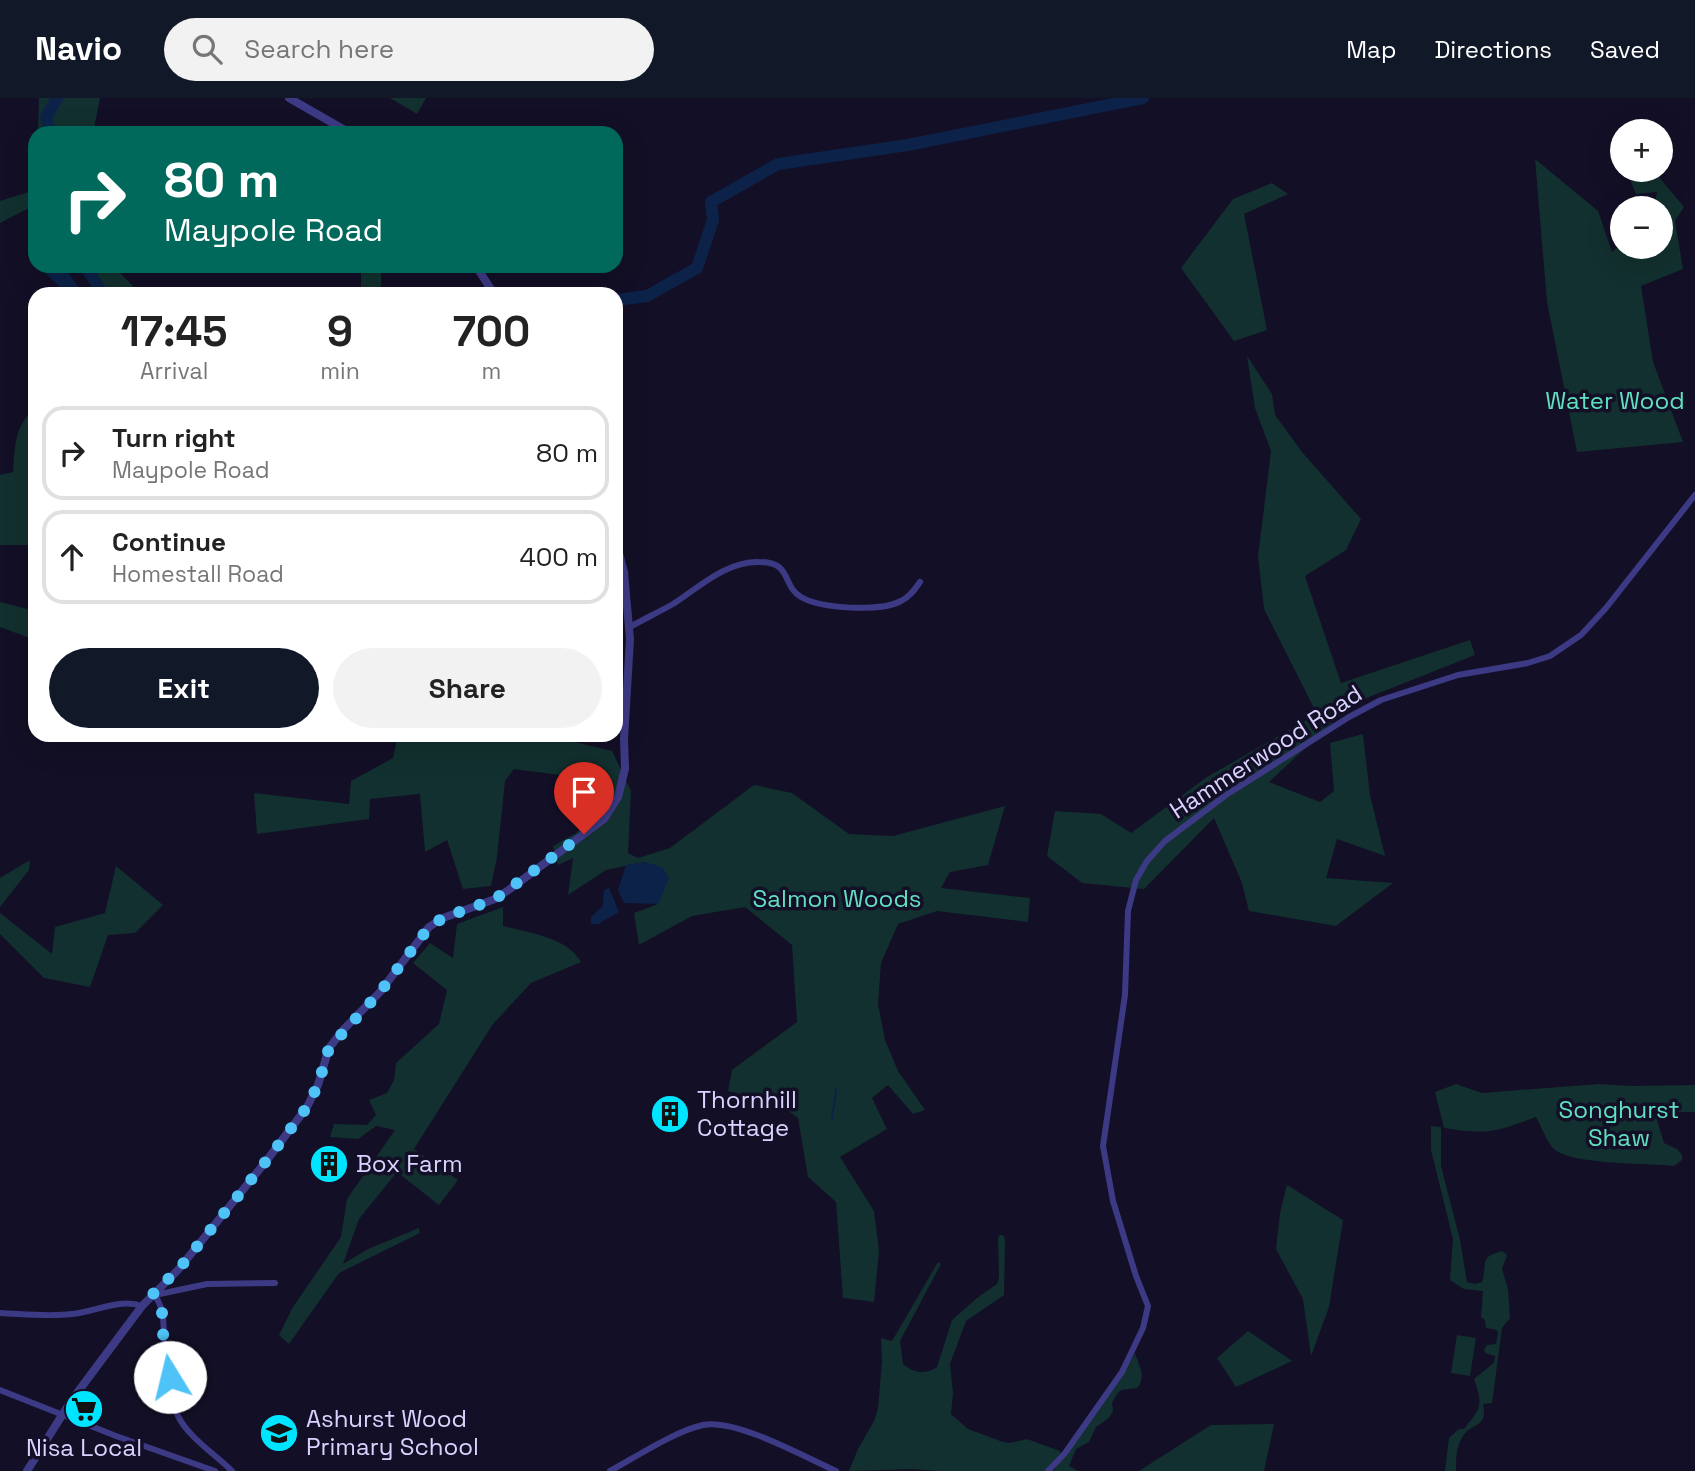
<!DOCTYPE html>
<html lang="en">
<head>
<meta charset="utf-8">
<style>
  body { margin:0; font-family:"Space Grotesk",sans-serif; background:#f2f2f2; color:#222; height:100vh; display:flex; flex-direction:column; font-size:26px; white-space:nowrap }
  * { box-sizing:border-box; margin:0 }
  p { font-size:23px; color:#767676 }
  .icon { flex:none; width:38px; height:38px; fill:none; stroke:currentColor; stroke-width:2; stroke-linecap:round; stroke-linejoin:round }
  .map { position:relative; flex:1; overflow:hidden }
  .drawer { position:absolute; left:28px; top:189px; width:595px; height:455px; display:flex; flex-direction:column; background:#fff; border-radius:21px; box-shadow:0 7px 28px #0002 }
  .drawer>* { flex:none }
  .banner { position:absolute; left:28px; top:28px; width:595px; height:147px; border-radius:21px; box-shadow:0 7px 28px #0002; background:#00695c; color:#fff; overflow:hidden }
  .buttons { position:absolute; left:1610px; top:21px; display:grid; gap:14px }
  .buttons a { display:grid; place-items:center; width:63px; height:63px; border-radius:50%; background:#fff; box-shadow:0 7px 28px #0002; font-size:35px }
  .pin { position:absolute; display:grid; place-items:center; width:60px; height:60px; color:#fff; margin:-72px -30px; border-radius:50% 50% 50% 0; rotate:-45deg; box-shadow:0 0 7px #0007 }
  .pin .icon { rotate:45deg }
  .me { position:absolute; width:77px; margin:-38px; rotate:351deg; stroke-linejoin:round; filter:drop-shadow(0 0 5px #0008) }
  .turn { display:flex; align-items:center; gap:24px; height:147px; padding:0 21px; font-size:32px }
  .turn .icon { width:91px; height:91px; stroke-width:2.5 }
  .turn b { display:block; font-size:49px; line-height:60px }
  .eta { display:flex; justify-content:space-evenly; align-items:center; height:119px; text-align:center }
  .eta b { font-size:42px; font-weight:700; line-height:49px }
  .button { display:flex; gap:14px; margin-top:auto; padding:14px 21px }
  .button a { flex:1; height:80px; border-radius:42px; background:#111827; color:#fff; font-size:28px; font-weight:700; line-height:80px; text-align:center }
  .button a+a { background:#f2f2f2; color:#222 }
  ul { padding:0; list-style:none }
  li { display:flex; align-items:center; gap:21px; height:94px; margin:0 14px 10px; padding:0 7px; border:4px solid #e0e0e0; border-radius:21px }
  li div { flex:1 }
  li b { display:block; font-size:26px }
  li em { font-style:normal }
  header { display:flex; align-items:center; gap:42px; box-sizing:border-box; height:98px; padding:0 35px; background:#111827; color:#fff }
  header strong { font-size:33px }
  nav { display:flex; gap:38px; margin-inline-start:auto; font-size:24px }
  .search { width:490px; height:63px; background:#f2f2f2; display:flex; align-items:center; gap:18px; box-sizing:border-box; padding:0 24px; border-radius:38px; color:#767676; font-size:26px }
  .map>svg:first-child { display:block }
  .green { fill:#12302f }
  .water { fill:#0c2248 }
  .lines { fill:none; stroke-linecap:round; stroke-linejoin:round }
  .stream { stroke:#0c2248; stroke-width:2 }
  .river { stroke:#0c2248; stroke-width:12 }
  .minor { stroke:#3d3a85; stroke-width:6 }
  .tertiary { stroke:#3d3a85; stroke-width:8 }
  .route { stroke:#4fc3f7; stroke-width:12; stroke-dasharray:0 21.6 }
  .labels { text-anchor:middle; stroke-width:7; stroke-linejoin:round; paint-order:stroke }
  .park-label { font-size:24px; fill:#5fe0c0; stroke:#130f26 }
  .street-label { font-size:24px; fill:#d9d4ff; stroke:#130f26 }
  .poi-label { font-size:24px; fill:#d9d4ff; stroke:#130f26; text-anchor:start }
</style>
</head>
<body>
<header>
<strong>Navio</strong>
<div class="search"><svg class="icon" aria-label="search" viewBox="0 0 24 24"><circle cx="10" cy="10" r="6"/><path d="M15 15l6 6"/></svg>Search here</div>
<nav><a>Map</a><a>Directions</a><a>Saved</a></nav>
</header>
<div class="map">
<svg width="1695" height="1373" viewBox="0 0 1695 1373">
  <rect width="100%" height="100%" fill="#130f26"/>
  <g class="green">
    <polygon points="39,0 100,0 93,35 38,35"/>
    <polygon points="390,0 426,0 417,16"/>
    <polygon points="1535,61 1598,113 1612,154 1622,145 1622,149 1661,149 1661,110 1654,110 1657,94 1636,96 1626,72 1653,72 1684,109 1675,123 1683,171 1641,188 1653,264 1683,344 1577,354 1547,204"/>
    <polygon points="1272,85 1288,96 1244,116 1267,232 1234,243 1181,170 1233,101"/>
    <polygon points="35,92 35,107 0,125 0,103"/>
    <polygon points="90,168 113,168 135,190 151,196 109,196"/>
    <polygon points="361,168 381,168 381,196 358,196 361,194"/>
    <polygon points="1247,258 1272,296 1275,317 1302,354 1361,421 1346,452 1305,478 1341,585 1470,542 1475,557 1369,599 1342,616 1269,684 1320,704 1334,693 1330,645 1363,636 1370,697 1385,758 1337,741 1326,780 1393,785 1336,828 1249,813 1242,785 1214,720 1144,791 1082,785 1047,758 1055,713 1101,716 1131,735 1207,679 1317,616 1264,511 1258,459 1271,353 1255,310"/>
    <path d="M35 310V447H0V377L13 374C15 348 14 329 35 310Z"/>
    <polygon points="0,504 35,513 35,542 0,529"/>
    <polygon points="398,637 556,637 557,640 612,653 631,693 628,755 638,760 670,750 754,687 792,695 849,736 893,738 1005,708 988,767 950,774 941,790 1030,800 1028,824 937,813 898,826 881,865 878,906 885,942 898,973 925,1012 913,1016 888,987 872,1000 887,1031 840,1059 874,1113 879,1152 874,1204 843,1200 836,1104 808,1079 798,1020 779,1006 728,993 732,972 797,924 792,847 745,809 692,818 639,847 634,815 658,806 645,764 606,772 568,797 573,760 558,767 553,748 576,735 601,708 582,680 514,671 505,683 497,759 491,788 463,791 447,742 425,754 420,696 370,701 369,721 257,736 254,695 349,706 351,683 393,660"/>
    <polygon points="30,762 29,772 0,809 0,780"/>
    <polygon points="116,768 163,807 135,835 108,837 90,889 44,880 0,836 0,815 52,856 55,829 105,815"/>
    <path d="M503 809V828C529 835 567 839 581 864L531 885 493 926 414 1051 458 1082 439 1107 397 1074 359 1121 343 1166 368 1151 419 1130 420 1135 339 1175 289 1246 279 1237 293 1209 341 1139 347 1101 395 1032 376 1028 358 1041 330 1039 334 1026 367 1027 376 1017 369 1002 387 995 394 982 396 965 439 926 447 892 413 865 430 845 453 860 457 826Z"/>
    <path d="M1456 986 1482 995 1599 986 1631 988 1695 987V1014H1663L1657 1022 1664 1045 1677 1051 1682 1057V1062L1674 1068C1648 1065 1575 1067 1555 1052 1547 1045 1541 1028 1536 1019 1496 1034 1487 1037 1444 1030L1435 994Z"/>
    <path d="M1431 1028 1441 1029V1068L1460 1142 1467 1184 1475 1186 1482 1184C1488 1164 1478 1160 1502 1153L1507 1157 1502 1171 1508 1191 1510 1220 1502 1230 1492 1305 1483 1306C1488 1331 1472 1324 1463 1338 1456 1348 1456 1361 1456 1373H1445L1449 1340 1459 1331H1464C1482 1309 1483 1307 1474 1281L1494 1265 1495 1258 1485 1255 1484 1252 1487 1247 1496 1246 1498 1235 1497 1232 1486 1230 1485 1222 1481 1219 1483 1193 1464 1191 1450 1182 1453 1141 1431 1052Z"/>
    <polygon points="1287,1087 1343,1122 1329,1209 1311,1258 1303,1201 1276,1151 1280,1115"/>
    <path d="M1000 1137H1003L1005 1141 1004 1197 966 1223 950 1266 953 1295 951 1316 968 1331 1003 1344 1010 1345 1027 1341 1060 1353V1356L1045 1373H940L913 1371 849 1373 858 1351 874 1323 878 1311 882 1263 881 1240 892 1243 938 1164 941 1166 900 1243 903 1266C913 1275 925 1277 937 1269L952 1222 977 1200 997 1186 999 1179 998 1140Z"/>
    <polygon points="1248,1233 1292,1263 1236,1289 1217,1260"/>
    <polygon points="1457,1237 1476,1240 1470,1278 1451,1275"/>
    <path d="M1135 1255C1139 1268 1147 1279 1137 1290 1120 1293 1121 1288 1112 1305L1113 1313 1109 1320 1096 1329 1089 1344 1076 1351 1069 1368 1078 1373H1053L1124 1275Z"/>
    <polygon points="1274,1326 1264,1373 1139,1373 1211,1327"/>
  </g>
  <g class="water">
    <polygon points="38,168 64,168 83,196 67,196"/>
    <polygon points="645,764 662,769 669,780 658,806 624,805 618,792 626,767"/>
    <polygon points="609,790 619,814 598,826 591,826 591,819 603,808 604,792"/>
  </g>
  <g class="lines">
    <polyline class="stream" points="832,1021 836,992"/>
    <g class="river">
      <polyline points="50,35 46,19 57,0"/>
      <polyline points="85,168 103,196"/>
      <polyline points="616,202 647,198 697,170 713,122 711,104 778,66 908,47 1143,0"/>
    </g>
    <g class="minor">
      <path d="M630 529C644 521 659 514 673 506 698 490 726 463 759 464 793 464 781 487 801 499 822 511 880 514 901 503 910 499 915 491 920 484"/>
      <path d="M153 1195C167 1212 163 1233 164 1253 165 1266 173 1307 178 1318 188 1339 216 1357 232 1373"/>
      <polyline points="155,1197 207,1186 275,1185"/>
      <path d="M0 1215C24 1216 48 1219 72 1216 94 1214 120 1200 142 1208"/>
      <polyline points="0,1292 116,1338 215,1373"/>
      <path d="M610 1373C636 1359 675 1333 703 1327 735 1320 805 1359 836 1373"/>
      <polyline points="1048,1373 1065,1355 1122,1274 1143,1230 1148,1208 1136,1178 1113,1103 1103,1048 1125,897 1128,813 1136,782 1147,763 1165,743 1226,697 1349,619 1381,602 1458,577 1528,565 1550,558 1581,537 1606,510 1695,397"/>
    </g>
    <g class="tertiary">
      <polyline points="289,0 350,35"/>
      <polyline points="476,168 494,196"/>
      <polyline points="27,1373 71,1303 142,1208 178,1172 267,1062 307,1009 318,987 329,950 344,931 380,894 429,829 443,820 495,801 510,791 604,721 618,699 625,671 624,641 630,541 624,474 616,444"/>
    </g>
  </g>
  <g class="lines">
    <path class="route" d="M170 1279C168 1272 165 1264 164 1257 161 1235 168 1213 153 1195L178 1172 267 1062 307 1009 318 987 329 950 380 894 429 829 443 820 495 801 584 736"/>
  </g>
  <defs>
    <g id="building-disc" transform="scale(2.0125)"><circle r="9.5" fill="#00e5ff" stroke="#130f26"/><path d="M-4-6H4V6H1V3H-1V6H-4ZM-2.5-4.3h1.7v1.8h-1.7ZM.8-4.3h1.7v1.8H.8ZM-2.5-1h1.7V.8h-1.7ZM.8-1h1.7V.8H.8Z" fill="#111"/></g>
    <g id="supermarket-disc" transform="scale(2.0125)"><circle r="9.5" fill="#00e5ff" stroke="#130f26"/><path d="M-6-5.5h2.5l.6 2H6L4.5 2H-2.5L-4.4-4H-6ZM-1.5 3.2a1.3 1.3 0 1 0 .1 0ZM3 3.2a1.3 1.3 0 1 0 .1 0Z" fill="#111"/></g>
    <g id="school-disc" transform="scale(2.0125)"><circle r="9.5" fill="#00e5ff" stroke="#130f26"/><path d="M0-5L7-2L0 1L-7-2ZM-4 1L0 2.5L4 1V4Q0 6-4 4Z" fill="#111"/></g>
  </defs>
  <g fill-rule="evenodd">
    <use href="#building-disc" x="670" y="1016"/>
    <use href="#building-disc" x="329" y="1066"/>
    <use href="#supermarket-disc" x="84" y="1311"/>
    <use href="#school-disc" x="279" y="1335"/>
  </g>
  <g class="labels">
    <g class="park-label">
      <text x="1615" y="311">Water Wood</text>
      <text x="837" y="809">Salmon Woods</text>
      <text x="1619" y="1020">Songhurst<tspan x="1619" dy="28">Shaw</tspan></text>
    </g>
    <g class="street-label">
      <text transform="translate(1266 654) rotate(-33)" y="8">Hammerwood Road</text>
    </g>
    <g class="poi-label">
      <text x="697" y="1010">Thornhill<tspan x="697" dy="28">Cottage</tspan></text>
      <text x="356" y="1074">Box Farm</text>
      <text x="306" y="1329">Ashurst Wood<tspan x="306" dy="28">Primary School</tspan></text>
      <text x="84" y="1358" text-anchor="middle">Nisa Local</text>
    </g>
  </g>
</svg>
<div class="buttons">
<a>+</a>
<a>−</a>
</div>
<div class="pin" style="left:584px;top:736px;background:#d93025"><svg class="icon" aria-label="arrive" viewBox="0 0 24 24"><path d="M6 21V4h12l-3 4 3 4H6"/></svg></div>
<svg class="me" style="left:170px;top:1279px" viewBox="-20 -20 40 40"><circle r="19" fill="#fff"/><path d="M0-13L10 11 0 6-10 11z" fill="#4fc3f7"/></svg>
<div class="banner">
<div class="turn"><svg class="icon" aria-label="right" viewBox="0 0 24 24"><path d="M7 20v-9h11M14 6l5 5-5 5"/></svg><div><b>80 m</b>Maypole Road</div></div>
</div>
<section class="drawer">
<div class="eta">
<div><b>17:45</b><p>Arrival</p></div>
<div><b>9</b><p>min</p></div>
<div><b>700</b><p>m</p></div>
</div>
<ul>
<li><svg class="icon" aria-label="right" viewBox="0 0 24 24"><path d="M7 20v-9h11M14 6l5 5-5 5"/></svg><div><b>Turn right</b><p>Maypole Road</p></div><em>80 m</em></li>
<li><svg class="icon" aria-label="ahead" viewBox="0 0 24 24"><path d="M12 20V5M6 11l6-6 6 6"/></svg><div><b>Continue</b><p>Homestall Road</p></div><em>400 m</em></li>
</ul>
<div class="button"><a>Exit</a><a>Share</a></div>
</section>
</div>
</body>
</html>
